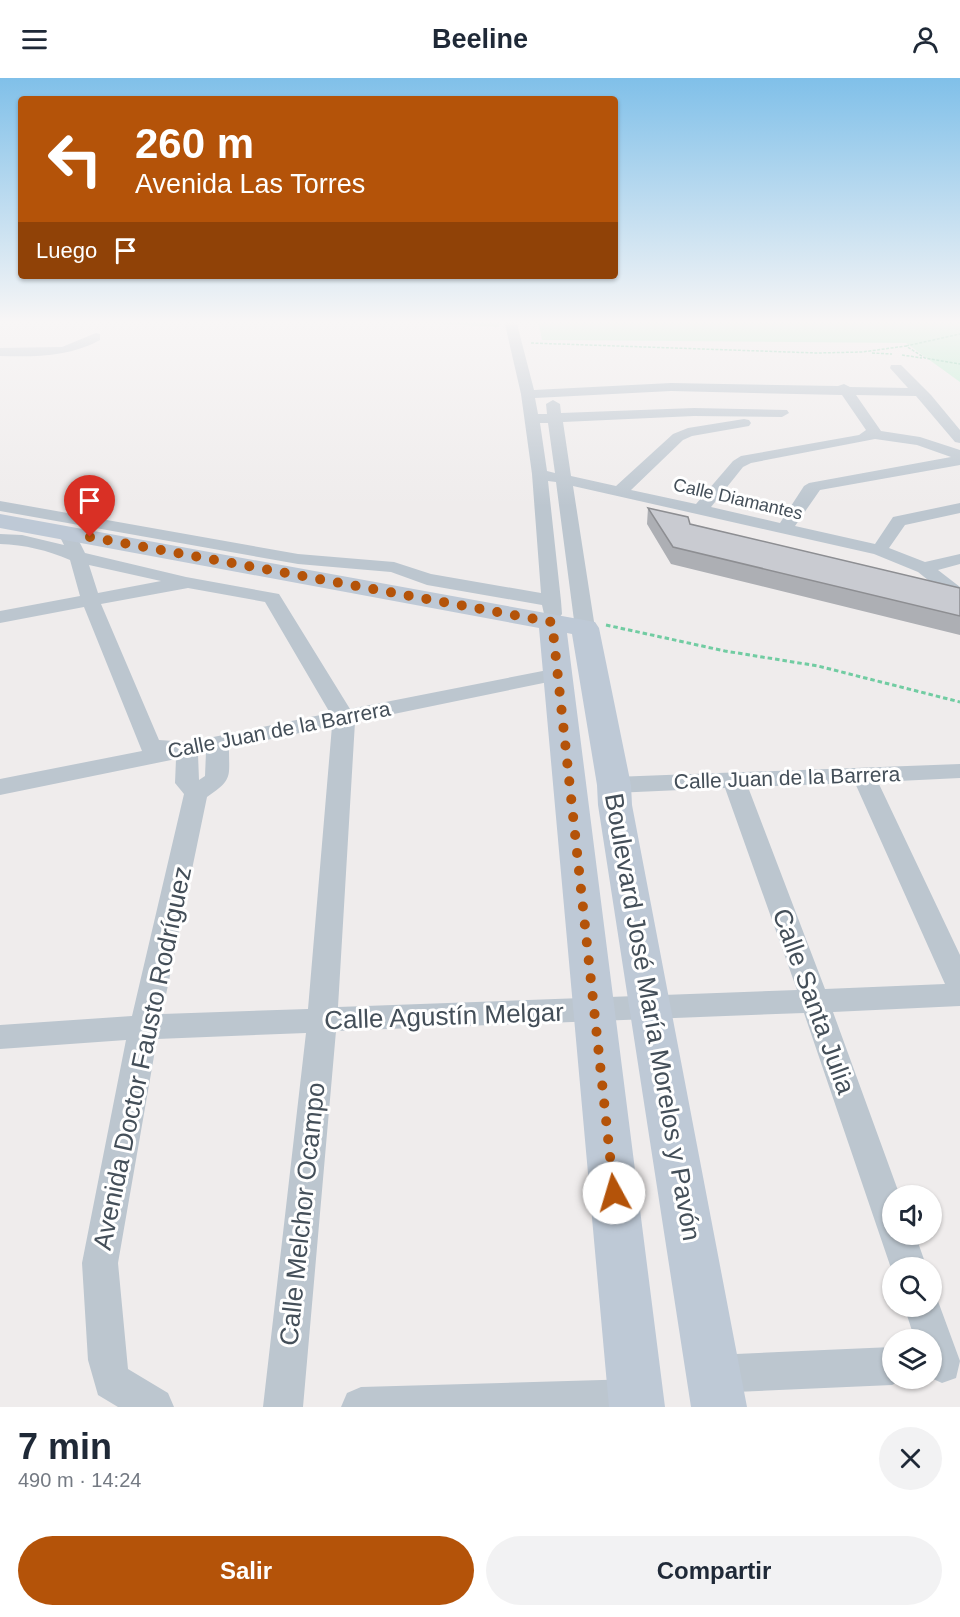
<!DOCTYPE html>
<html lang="es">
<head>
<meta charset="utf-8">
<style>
  body { margin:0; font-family:Arial,sans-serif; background:#f2f2f3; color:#1f2937; height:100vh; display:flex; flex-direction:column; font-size:22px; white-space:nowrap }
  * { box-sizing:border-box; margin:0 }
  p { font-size:20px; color:#747a83 }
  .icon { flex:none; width:33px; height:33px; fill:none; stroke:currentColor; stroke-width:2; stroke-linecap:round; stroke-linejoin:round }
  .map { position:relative; height:1329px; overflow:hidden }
  .drawer { display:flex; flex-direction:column; background:#fff; flex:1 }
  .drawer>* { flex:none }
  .top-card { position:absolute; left:18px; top:18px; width:600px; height:183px; border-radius:6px; box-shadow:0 2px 4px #0004; background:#b45309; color:#fff; overflow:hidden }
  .fabs { position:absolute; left:882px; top:1107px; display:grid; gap:12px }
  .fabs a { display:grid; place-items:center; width:60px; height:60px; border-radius:50%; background:#fff; box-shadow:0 2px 4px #0004; font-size:30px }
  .pin { position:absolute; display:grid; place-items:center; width:51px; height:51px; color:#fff; margin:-62px -26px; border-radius:50% 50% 50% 0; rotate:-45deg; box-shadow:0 0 6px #0007 }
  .pin .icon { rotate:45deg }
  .me { position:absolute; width:66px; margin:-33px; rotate:354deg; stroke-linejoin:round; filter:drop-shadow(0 0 4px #0008) }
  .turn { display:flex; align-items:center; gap:21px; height:126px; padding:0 18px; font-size:27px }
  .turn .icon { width:78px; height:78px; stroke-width:2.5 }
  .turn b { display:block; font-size:42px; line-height:51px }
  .then { display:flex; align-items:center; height:57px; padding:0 18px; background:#0003; gap:12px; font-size:22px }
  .round { display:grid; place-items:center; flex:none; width:63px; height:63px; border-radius:32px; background:#f2f2f3 }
  .head { display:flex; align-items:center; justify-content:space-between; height:102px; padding:0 18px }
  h1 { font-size:36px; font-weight:700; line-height:45px }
  .primary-button { display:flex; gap:12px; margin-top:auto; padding:12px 18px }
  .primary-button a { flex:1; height:69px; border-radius:36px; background:#b45309; color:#fff; font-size:24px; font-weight:700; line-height:69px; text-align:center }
  .primary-button a+a { background:#f2f2f3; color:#1f2937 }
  header { display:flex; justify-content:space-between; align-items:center; height:78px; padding:0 18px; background:#fff; font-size:27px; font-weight:700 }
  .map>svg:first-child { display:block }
  .green { fill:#b9eecf }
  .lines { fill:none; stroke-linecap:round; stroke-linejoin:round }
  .path-far1 { stroke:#71cca2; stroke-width:1.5; stroke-dasharray:3 1.5; stroke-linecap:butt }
  .path { stroke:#71cca2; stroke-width:3; stroke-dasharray:4.5 3; stroke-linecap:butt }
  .street { fill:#bcc6cf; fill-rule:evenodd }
  .secondary { fill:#bec9d6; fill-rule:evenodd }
  .wall { fill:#adafb4 }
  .building { fill:#c9cbd1; stroke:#8d8e92; stroke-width:1.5 }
  .route { stroke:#b45309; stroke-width:10; stroke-dasharray:0 18 }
  .labels { text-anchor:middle; stroke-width:6; stroke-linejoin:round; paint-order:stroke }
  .far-street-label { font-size:18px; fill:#444f59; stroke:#fff }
  .street-label { font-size:21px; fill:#444f59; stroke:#fff }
  .near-street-label { font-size:26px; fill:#444f59; stroke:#fff }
</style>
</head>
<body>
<header><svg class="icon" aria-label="menu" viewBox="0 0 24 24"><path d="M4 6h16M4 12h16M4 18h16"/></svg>Beeline<svg class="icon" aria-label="person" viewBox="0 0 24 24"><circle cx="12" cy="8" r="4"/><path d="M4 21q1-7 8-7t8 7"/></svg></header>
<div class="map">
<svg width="960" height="1329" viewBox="0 0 960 1329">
  <rect width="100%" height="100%" fill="#efecec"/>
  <g class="green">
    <polygon points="374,242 499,242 499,249"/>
    <polygon points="538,242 960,242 960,304 906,265 542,262"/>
  </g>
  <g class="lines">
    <g class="path-far1">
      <polyline points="531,265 817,275 862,274 906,268 925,280 960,286"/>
      <polyline points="906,268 960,256"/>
      <polyline points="872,275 892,276"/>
      <polyline points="902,277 922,280"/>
    </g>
    <polyline class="path" points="606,547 725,573 818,588 960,624"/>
    <g class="street">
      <path d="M504 242H516L534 312 671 305 838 308 844 306 850 309 908 310 890 290 891 287H901L931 317 960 352V365L955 364 916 318 856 317 881 353 920 359 960 372V387L820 412 795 448 875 466 893 439 960 425V435L905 447 889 470 925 484 960 476V486L938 492 960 509V524L953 522 918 494 874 476 573 408 595 550 592 554H578L575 550 556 404 548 403 561 523 562 536 559 540H545L542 527 427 507 391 494 298 486 0 433V423L298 476 394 484 431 496 541 515 532 396 521 316ZM671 313 842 317 866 352 859 357 741 378 733 383 696 426 631 412 683 362 692 358 749 348 751 345 749 342 744 341 688 350 673 356 616 408 571 398 563 344 694 338 782 339 789 335 787 332 694 330 561 335 560 326 553 322 546 326 547 336H538L535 320ZM540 345H548L555 395 547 393ZM875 361 917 367 951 379 809 405 804 408 780 445 711 429 743 389 751 385Z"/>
      <path d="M96 255 100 256V262C69 279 35 279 0 278V270L62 269Z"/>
      <path d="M67 450 73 451 85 475 186 499 279 516 350 631 558 590 565 592 568 596 565 600 558 602 355 644 338 929 797 912 725 710 614 715 606 712 602 707 606 702 614 699 960 686V700L878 704 960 877V928L833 934 900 1118H892V1156H915L927 1190H892V1193L804 935 336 953 303 1329H263L306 955 157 961 118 1185 128 1291 168 1315 174 1329H118L98 1317 88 1282 82 1185 126 962 0 971V947L132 938 184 716 175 705 176 681 0 717V701L142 673 84 529 0 545V533L80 518 70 482C47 472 25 467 0 466V456L22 457 64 467 58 455 61 451ZM89 487 161 503 98 515ZM188 510 265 524 330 635 189 664 159 662 101 526ZM332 648 308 931 162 936 207 719C233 701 229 700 229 670ZM206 674 205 698 199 702 198 676ZM855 705 945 906 825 911 748 709Z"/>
      <polygon points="932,1214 935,1215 960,1283 956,1300 942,1305 931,1300 932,1262 915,1262 904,1228 932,1228"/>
      <polygon points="892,1269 892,1300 906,1300 892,1307 713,1315 699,1310 694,1296 699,1282 713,1277"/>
      <polygon points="636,1301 650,1307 656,1321 652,1329 341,1329 347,1315 361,1309"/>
    </g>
    <polygon class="secondary" points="0,436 595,544 599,550 631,707 632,727 747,1329 691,1329 598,727 597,707 572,556 567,555 665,1329 609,1329 539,550 0,450"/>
  </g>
  <polygon class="wall" points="648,430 690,446 960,510 960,557 671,486 647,446"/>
  <polygon class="building" points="648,430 688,439 690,446 960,510 960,538 673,469"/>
  <linearGradient id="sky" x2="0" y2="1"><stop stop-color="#80c0e9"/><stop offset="0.57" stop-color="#f8f6f6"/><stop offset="1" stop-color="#f8f6f6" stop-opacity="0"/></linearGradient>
  <rect width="960" height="428" fill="url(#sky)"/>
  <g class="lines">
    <polyline class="route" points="90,459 552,544 614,1115"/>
  </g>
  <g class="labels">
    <g class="far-street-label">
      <text transform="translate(738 421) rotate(13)" y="6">Calle Diamantes</text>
    </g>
    <g class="street-label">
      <text transform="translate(279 652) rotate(-11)" y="7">Calle Juan de la Barrera</text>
      <text transform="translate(787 700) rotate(-2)" y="7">Calle Juan de la Barrera</text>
    </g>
    <g class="near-street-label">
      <text transform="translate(814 923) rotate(70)" y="9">Calle Santa Julia</text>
      <text transform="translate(444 938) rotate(-2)" y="9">Calle Agustín Melgar</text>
      <text transform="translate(653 939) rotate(80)" y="9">Boulevard José María Morelos y Pavón</text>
      <text transform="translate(142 980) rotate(-78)" y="9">Avenida Doctor Fausto Rodríguez</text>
      <text transform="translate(302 1136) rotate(-84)" y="9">Calle Melchor Ocampo</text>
    </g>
  </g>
</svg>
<div class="fabs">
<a><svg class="icon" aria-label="sound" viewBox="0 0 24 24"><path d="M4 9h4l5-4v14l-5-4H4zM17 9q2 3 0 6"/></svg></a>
<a><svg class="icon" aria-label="search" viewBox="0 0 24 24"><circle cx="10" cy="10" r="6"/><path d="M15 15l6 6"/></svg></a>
<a><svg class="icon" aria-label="layers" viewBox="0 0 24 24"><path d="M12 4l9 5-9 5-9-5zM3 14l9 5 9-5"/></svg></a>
</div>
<div class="pin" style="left:90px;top:459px;background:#d93025"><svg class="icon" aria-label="arrive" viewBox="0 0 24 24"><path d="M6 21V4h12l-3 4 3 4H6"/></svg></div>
<svg class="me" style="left:614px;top:1115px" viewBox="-20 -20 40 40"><circle r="19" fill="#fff"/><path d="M0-13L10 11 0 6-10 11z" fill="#b45309"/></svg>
<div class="top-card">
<div class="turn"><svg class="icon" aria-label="left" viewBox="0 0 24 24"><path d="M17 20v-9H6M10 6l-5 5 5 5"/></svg><div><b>260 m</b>Avenida Las Torres</div></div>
<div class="then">Luego<svg class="icon" aria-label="arrive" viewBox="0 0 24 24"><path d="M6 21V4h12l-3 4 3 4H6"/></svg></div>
</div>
</div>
<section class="drawer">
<div class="head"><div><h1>7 min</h1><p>490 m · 14:24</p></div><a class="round"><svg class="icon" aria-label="close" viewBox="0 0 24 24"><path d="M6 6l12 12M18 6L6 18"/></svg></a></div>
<div class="primary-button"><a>Salir</a><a>Compartir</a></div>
</section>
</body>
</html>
